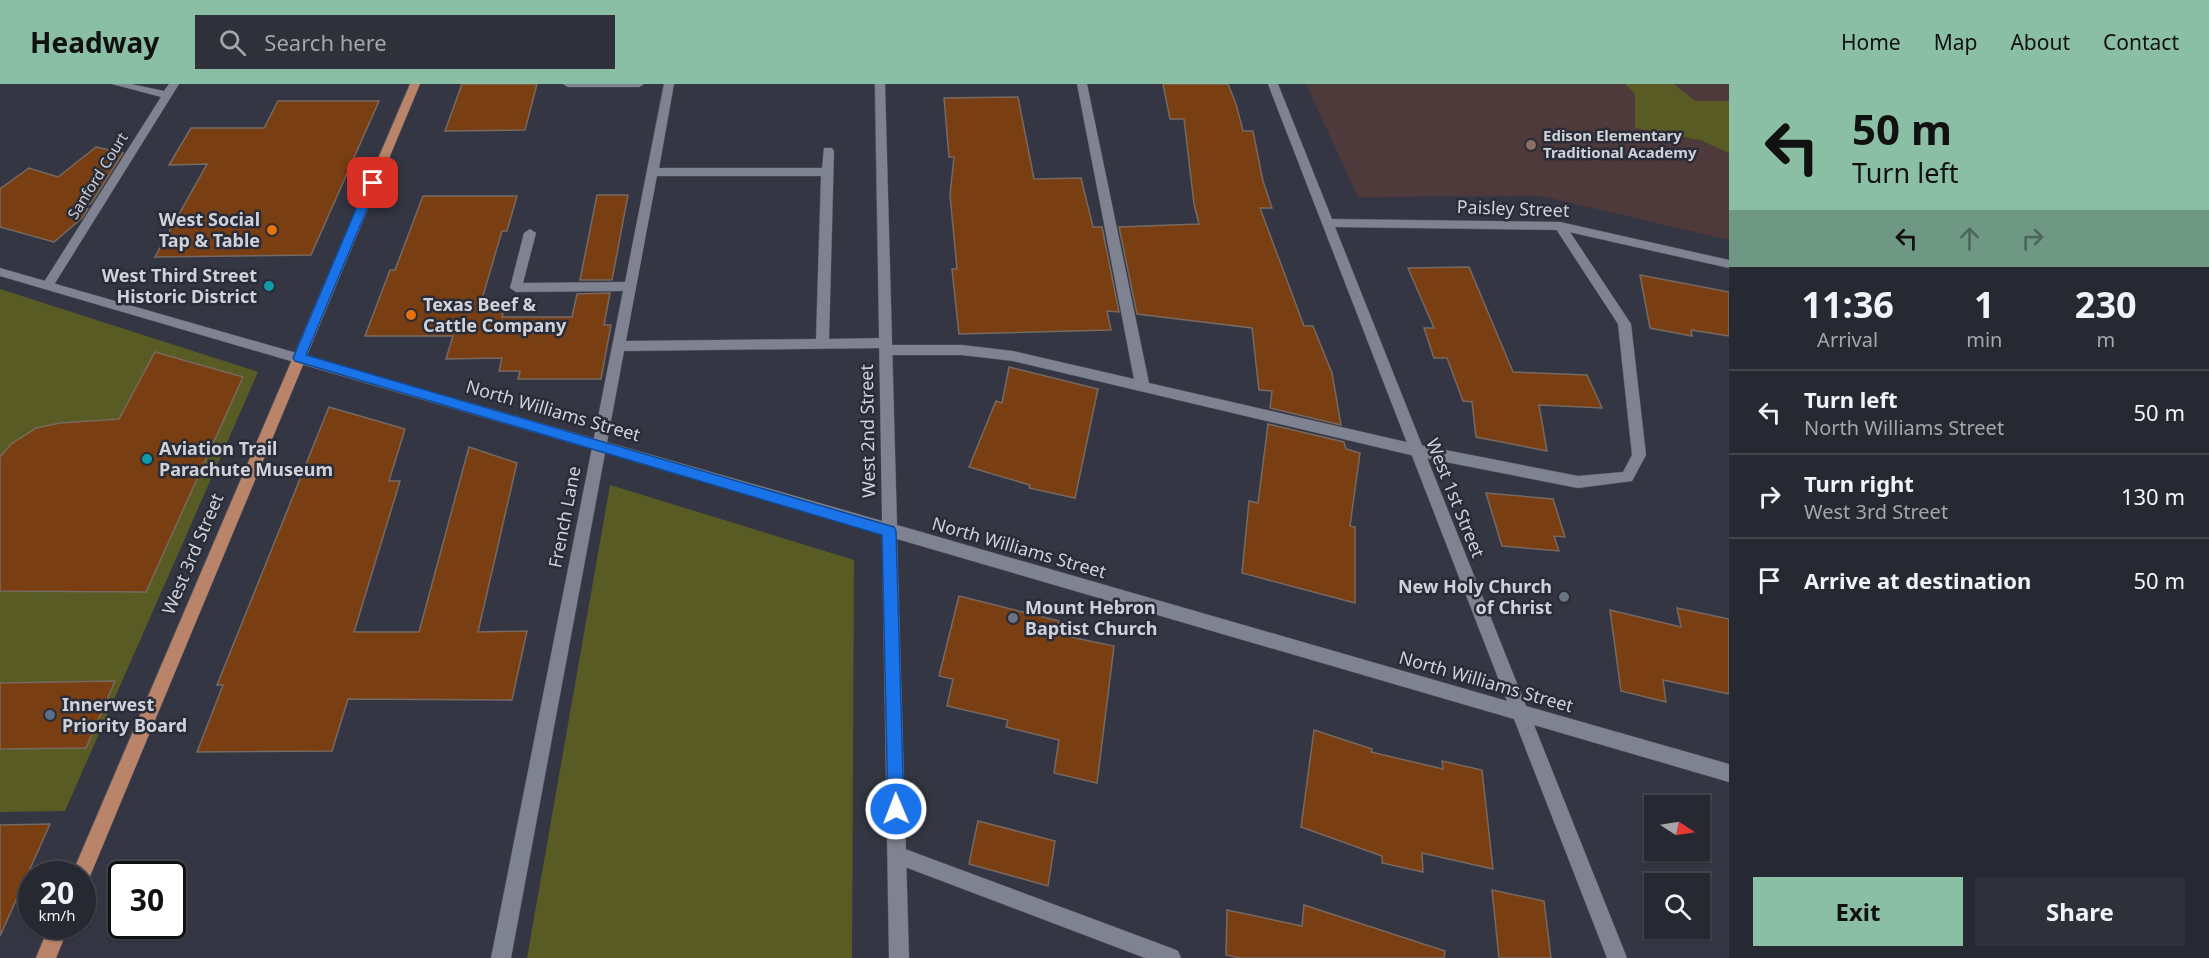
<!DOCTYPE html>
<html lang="en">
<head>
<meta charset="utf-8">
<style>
  body { margin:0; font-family:"Noto Sans",sans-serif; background:#2f313a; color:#f1f3f6; height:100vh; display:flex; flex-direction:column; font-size:22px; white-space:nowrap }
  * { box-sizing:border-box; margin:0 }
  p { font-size:20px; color:#a4a6ac }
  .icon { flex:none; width:33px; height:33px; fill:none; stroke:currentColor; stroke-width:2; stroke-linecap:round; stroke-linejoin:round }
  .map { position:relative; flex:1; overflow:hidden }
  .panel { display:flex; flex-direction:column; background:#272932; width:480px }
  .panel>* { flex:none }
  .guide { background:#8abfa5; color:#111; overflow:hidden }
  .needle { width:39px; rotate:102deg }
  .buttons { position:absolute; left:1644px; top:711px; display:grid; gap:12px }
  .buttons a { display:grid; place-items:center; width:66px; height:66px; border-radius:0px; background:#272932; box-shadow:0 2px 4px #0004,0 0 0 2px #43454d; font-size:30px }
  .speed { position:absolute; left:18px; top:777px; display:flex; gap:12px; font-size:30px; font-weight:700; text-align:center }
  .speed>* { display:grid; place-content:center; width:78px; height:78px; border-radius:50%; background:#272932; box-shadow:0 2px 4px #0004,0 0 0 2px #43454d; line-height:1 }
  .speed small { font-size:15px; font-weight:400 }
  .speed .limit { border:3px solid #111; border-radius:9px; background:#fff; color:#111 }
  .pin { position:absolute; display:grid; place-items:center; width:51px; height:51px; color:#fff; margin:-26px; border-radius:12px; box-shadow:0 3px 9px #0006 }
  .me { position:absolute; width:66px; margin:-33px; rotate:359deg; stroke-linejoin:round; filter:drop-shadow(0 0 4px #0008) }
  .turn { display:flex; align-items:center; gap:21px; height:126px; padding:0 24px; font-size:27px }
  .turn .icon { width:78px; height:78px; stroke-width:2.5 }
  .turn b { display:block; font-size:42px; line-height:51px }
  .lanes { display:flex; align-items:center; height:57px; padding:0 24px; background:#0003; justify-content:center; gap:30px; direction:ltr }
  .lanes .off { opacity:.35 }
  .eta { display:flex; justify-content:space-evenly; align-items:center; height:102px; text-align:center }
  .eta b { font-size:36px; font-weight:700; line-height:42px }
  .cta { display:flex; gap:12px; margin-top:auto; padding:12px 24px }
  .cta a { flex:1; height:69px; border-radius:0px; background:#8abfa5; color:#111; font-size:24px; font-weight:700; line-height:69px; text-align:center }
  .cta a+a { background:#2f313a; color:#f1f3f6 }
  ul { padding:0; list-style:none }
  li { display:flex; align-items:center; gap:18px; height:84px; padding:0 24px; border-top:2px solid #43454d }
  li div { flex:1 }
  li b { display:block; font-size:22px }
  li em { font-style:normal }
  header { display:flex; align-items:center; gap:36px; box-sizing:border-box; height:84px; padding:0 30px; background:#8abfa5; color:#111 }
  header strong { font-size:28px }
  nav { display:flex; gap:33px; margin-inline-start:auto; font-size:21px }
  .search { width:420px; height:54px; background:#2f313a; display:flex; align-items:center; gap:15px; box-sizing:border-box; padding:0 21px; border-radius:0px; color:#a4a6ac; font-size:22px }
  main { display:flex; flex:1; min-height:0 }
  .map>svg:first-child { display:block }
  .education { fill:#4e393b }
  .green { fill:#585c24 }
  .building { fill:#793f13; stroke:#776961; stroke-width:1.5 }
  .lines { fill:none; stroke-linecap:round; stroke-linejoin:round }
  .service-casing { stroke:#52545e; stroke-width:1 }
  .minor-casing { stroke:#52545e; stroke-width:1 }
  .primary-casing { stroke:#52545e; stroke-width:1 }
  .service { fill:#7f8290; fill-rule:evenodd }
  .minor { fill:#7f8290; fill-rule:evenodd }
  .primary { fill:#b9846a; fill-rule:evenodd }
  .route { fill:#1a73e8; stroke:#114b97; stroke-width:1.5 }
  .education-dot { fill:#8d6e63; stroke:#2a2d38; stroke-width:2 }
  .food-dot { fill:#e8710a; stroke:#2a2d38; stroke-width:2 }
  .culture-dot { fill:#0f9aa8; stroke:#2a2d38; stroke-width:2 }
  .worship-dot { fill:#6b7280; stroke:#2a2d38; stroke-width:2 }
  .service-dot { fill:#5c6f8a; stroke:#2a2d38; stroke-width:2 }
  .labels { text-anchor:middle; stroke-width:5; stroke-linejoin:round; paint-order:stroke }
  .far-poi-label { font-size:15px; font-weight:bold; fill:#d0d2da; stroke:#2a2d38; text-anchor:start }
  .far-street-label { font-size:15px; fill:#d0d2da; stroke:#2a2d38 }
  .street-label { font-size:18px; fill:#d0d2da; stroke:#2a2d38 }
  .poi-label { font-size:18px; font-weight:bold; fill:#d0d2da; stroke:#2a2d38; text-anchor:start }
</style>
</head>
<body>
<header>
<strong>Headway</strong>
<div class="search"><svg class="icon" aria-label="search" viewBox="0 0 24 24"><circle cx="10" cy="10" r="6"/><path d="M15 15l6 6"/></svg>Search here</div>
<nav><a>Home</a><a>Map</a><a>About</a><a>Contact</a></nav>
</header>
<main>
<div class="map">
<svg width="1729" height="874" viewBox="0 0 1729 874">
  <rect width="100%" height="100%" fill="#343743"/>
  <polygon class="education" points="1306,0 1729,0 1729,156 1541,112 1358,113"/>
  <g class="green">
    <polygon points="1625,0 1674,0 1695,17 1729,17 1729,69 1700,56 1635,44 1635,10"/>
    <polygon points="0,205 258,288 65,727 0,728"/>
    <polygon points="610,401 854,476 852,874 527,874"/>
  </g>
  <g class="building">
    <polygon points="462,0 537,0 525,46 445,47"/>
    <polygon points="1163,0 1228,0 1236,20 1243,47 1253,47 1263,97 1272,124 1260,124 1304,242 1313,242 1332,289 1341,341 1270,324 1272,307 1259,306 1252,244 1137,230 1119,143 1199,140 1194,120 1184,35 1170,35"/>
    <polygon points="1018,13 1034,95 1081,94 1093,143 1102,143 1119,228 1107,227 1111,246 959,250 952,185 957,185 950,111 954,73 949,73 944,14"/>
    <polygon points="278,17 379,17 311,171 155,173 207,80 169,81 191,44 264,44"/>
    <polygon points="96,63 123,69 92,118 85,124 88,125 82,134 54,158 0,143 0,105 29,84 58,93"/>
    <polygon points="597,111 628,111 612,196 580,196"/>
    <polygon points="423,112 517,112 507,147 502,147 479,225 504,225 502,233 572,233 577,210 610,209 604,241 611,241 601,295 518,295 520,287 499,287 502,274 446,275 453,252 365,252 390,186 395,186"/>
    <polygon points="1469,183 1513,288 1587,291 1602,324 1539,321 1547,367 1476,353 1472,318 1463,317 1447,274 1434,274 1424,244 1434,244 1408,184"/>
    <polygon points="1640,191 1729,208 1729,252 1691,246 1692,252 1650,244"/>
    <polygon points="155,268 243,293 146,508 0,507 0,373 11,360 36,344 60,339 119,335"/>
    <polygon points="1009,283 1098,305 1075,414 1029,404 1030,401 969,383 996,317 1002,319"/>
    <polygon points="329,323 405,345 389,397 400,397 354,548 419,548 469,363 517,379 478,548 527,547 512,616 348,615 332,667 197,668 223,601 217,601"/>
    <polygon points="1268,340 1344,358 1346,365 1360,369 1350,442 1355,443 1355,519 1242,489 1249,417 1258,419"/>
    <polygon points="1486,409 1553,415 1565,453 1554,452 1559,467 1502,462"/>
    <polygon points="959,512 1059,537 1056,550 1114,562 1097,699 1054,689 1059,656 1006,643 1008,636 947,622 953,595 939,592"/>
    <polygon points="1677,524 1729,535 1729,610 1663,596 1666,618 1621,607 1610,526 1681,543"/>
    <polygon points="115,597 86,664 0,665 0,599"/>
    <polygon points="1314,646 1372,665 1371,668 1443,685 1442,677 1482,686 1493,785 1422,769 1423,788 1382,779 1382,772 1301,743"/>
    <polygon points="978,737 1055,757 1048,802 969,780"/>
    <polygon points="50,740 0,852 0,741"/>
    <polygon points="1492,806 1544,817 1551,874 1499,874"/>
    <polygon points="1304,821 1445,867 1444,874 1240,874 1226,871 1227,826 1302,842"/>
  </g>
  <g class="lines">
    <g class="service-casing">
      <g id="service">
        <polygon points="112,0 131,0 164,7 169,0 179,0 52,204 44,204 42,201 44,198 161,13"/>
        <polygon points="563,0 644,0 639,3 568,3"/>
        <path d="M664 0H674L659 84H822L824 64H832L834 67 829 255 885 254 890 256V261H962L1013 267 1134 295 1077 0H1087L1149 299 1415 360 1578 392 1623 388 1632 371 1618 240 1554 142 1556 139H1564L1631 240 1646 371 1632 397 1578 404 1415 372 1013 277 962 271H886L881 269V264L624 267 511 874H491L623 207 516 208 510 204 524 149 530 145 536 149 523 199 625 198ZM657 92H821L816 255 626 257Z"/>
        <polygon points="897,762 1171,864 1178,867 1181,874 1145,874 897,780 891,777 888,771 891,765"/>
      </g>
    </g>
    <g class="minor-casing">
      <polygon id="minor" points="875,0 885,0 897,441 1507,617 1268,0 1278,0 1332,135 1560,138 1729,176 1729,184 1560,146 1335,143 1526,622 1729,680 1729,698 1534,641 1627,874 1607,874 1514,635 897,455 909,874 889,874 882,450 0,192 0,184 882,437"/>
    </g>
    <g class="primary-casing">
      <g id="primary">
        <polygon points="410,0 420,0 88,797 82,799 82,790 72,790"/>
        <polygon points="49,842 69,842 56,874 36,874"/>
      </g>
    </g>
    <use href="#service" class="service"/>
    <use href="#minor" class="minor"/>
    <use href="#primary" class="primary"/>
  </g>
  <polygon class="route" points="373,96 378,99 306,271 894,443 896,447 904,725 902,731 896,733 890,731 888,725 882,451 295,277 293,274 367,99"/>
  <circle class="education-dot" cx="1531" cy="61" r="6"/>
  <g class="food-dot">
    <circle cx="272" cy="146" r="6"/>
    <circle cx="411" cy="231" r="6"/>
  </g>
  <g class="culture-dot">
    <circle cx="269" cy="202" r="6"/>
    <circle cx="147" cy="375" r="6"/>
  </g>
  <g class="worship-dot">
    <circle cx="1564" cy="513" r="6"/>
    <circle cx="1013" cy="534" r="6"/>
  </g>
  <circle class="service-dot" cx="50" cy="631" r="6"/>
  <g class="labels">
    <g class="far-poi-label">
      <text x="1543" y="57">Edison Elementary<tspan x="1543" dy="17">Traditional Academy</tspan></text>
    </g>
    <g class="far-street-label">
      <text transform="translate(98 92) rotate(-58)" y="5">Sanford Court</text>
    </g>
    <g class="street-label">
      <text transform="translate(1513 125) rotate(2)" y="6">Paisley Street</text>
      <text transform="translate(553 327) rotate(16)" y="6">North Williams Street</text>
      <text transform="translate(868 347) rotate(-91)" y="6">West 2nd Street</text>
      <text transform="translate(1455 414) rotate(68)" y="6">West 1st Street</text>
      <text transform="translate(565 433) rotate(-79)" y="6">French Lane</text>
      <text transform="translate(1019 464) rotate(16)" y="6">North Williams Street</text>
      <text transform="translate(193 470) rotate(-67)" y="6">West 3rd Street</text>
      <text transform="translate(1486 598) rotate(16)" y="6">North Williams Street</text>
    </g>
    <g class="poi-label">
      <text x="260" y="142" text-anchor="end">West Social<tspan x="260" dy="21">Tap &amp; Table</tspan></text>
      <text x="257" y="198" text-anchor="end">West Third Street<tspan x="257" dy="21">Historic District</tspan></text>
      <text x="423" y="227">Texas Beef &amp;<tspan x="423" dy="21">Cattle Company</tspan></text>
      <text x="159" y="371">Aviation Trail<tspan x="159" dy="21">Parachute Museum</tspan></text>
      <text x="1552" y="509" text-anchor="end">New Holy Church<tspan x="1552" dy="21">of Christ</tspan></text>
      <text x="1025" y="530">Mount Hebron<tspan x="1025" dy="21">Baptist Church</tspan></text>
      <text x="62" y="627">Innerwest<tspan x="62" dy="21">Priority Board</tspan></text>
    </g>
  </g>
</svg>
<div class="buttons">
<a><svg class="needle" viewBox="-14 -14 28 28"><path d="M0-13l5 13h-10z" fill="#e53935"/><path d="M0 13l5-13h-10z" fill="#a4a6ac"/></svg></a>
<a><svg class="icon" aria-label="search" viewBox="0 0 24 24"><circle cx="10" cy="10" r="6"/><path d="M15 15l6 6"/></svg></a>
</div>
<div class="speed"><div>20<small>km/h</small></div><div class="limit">30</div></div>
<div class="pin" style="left:373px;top:99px;background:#d93025"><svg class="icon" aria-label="arrive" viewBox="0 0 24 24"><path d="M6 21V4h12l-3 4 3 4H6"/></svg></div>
<svg class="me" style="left:896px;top:725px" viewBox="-20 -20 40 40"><circle r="17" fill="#1a73e8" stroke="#fff" stroke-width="3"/><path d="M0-11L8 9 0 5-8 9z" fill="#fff"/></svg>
</div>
<section class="panel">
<div class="guide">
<div class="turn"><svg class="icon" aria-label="left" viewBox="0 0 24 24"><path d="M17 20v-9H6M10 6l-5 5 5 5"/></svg><div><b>50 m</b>Turn left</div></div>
<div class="lanes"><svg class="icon" aria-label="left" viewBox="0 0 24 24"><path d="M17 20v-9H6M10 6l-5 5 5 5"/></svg><svg class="icon off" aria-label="ahead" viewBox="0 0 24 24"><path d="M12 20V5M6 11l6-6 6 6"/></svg><svg class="icon off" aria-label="right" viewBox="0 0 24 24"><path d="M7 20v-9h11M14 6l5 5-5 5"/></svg></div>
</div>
<div class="eta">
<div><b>11:36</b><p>Arrival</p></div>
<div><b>1</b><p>min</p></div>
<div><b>230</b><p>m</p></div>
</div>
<ul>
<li><svg class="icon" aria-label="left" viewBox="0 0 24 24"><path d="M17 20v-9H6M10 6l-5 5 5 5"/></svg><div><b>Turn left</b><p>North Williams Street</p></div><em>50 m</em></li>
<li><svg class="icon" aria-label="right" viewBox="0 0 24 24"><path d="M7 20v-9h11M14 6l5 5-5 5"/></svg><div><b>Turn right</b><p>West 3rd Street</p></div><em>130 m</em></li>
<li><svg class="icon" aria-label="arrive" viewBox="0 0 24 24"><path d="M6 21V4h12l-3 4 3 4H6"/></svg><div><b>Arrive at destination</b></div><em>50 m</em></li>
</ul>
<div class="cta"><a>Exit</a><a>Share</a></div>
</section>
</main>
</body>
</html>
